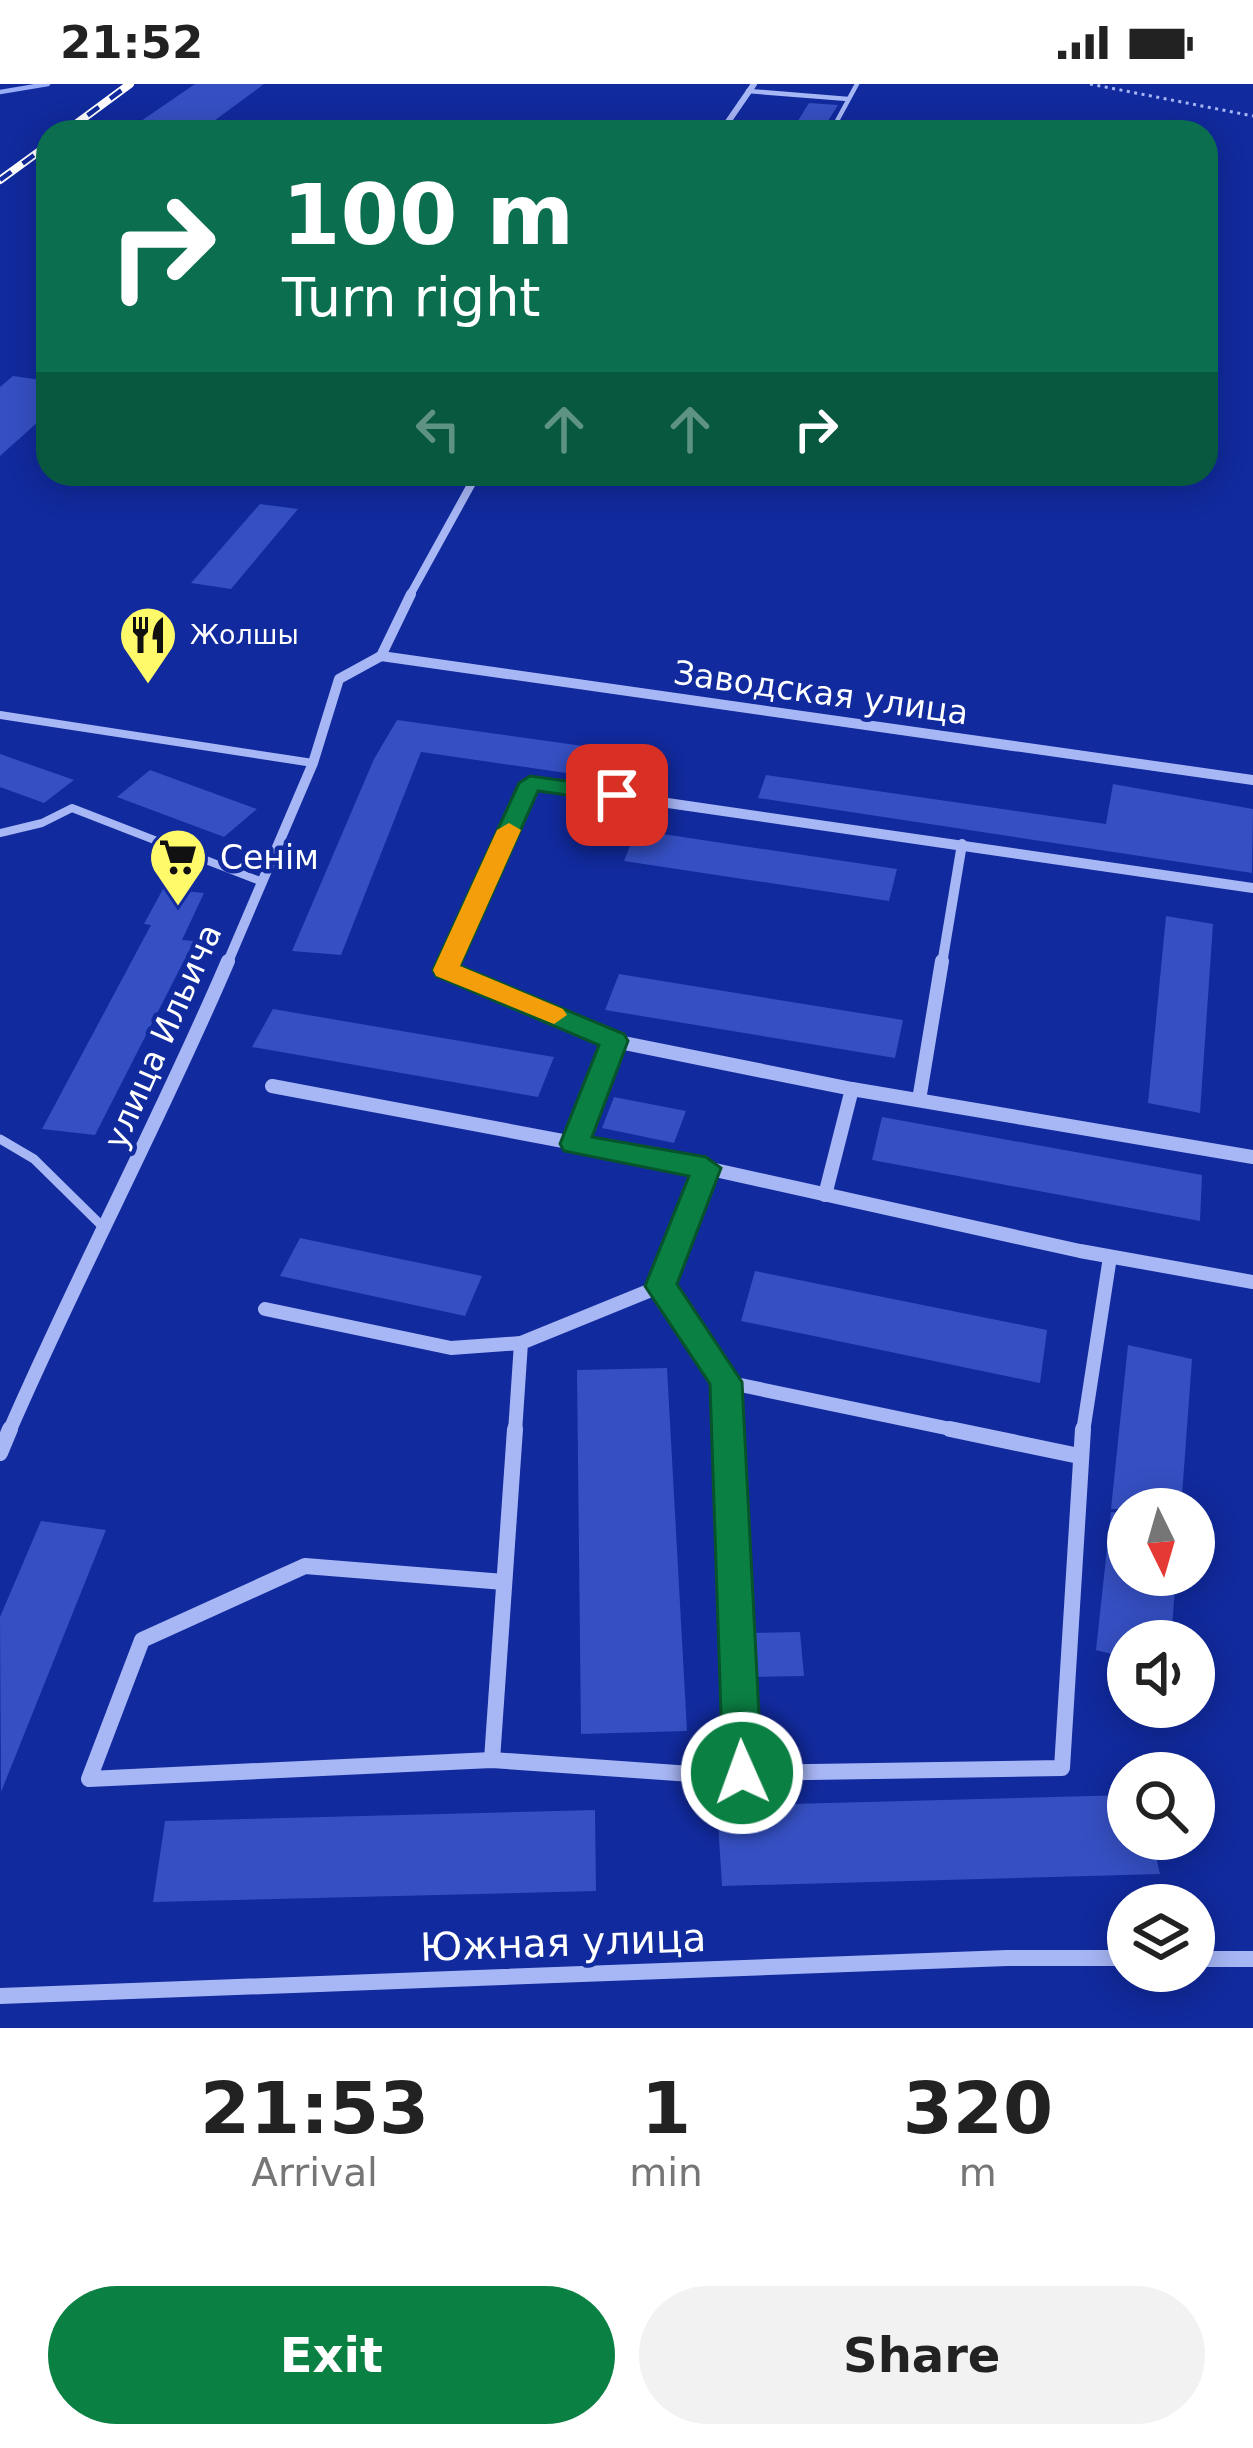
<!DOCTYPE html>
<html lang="en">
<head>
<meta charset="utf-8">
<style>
  body { margin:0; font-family:"DejaVu Sans",sans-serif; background:#f2f2f2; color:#222; height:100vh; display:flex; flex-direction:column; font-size:45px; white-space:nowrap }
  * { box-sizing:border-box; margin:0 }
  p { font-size:39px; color:#767676 }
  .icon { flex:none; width:66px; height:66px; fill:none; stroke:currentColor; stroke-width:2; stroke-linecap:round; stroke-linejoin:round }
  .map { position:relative; height:1944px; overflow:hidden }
  .side { display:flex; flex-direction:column; background:#fff; flex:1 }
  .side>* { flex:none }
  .hud { position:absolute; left:36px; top:36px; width:1182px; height:366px; border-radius:36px; box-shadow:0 6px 30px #0003; background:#0b6e4f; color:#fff; overflow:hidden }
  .needle { width:78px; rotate:175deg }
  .controls { position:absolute; left:1107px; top:1404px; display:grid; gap:24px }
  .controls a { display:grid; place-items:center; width:108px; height:108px; border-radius:50%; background:#fff; box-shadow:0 6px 30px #0003; font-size:60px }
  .pin { position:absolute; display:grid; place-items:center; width:102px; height:102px; color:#fff; margin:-51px; border-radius:24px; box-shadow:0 6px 18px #0006 }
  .me { position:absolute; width:132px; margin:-66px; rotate:358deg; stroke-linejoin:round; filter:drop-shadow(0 0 9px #0008) }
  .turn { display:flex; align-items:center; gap:42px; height:252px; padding:0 48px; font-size:54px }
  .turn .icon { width:156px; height:156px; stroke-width:2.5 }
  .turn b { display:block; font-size:84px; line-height:102px }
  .lanes { display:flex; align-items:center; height:114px; padding:0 48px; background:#0003; justify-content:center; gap:60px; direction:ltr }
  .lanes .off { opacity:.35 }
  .eta { display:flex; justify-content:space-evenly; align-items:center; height:204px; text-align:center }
  .eta b { font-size:72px; font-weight:800; line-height:84px }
  .button { display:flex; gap:24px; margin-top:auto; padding:24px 48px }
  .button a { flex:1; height:138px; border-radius:72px; background:#0b8043; color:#fff; font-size:48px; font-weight:800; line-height:138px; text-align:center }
  .button a+a { background:#f2f2f2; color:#222 }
  .status { display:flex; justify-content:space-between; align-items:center; height:84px; padding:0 60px; background:#fff; direction:ltr }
  .status svg { height:33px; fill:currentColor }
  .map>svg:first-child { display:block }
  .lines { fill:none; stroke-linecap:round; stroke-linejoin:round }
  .stream { stroke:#98acf8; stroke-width:4.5 }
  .building { fill:#3550c3 }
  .path { stroke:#a7b6f5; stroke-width:3; stroke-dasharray:3 4.5; stroke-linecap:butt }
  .service-far2 { stroke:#a7b6f5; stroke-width:4.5 }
  .service-far1 { stroke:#a7b6f5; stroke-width:8 }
  .service { stroke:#a7b6f5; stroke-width:9 }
  .minor-far4 { stroke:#a7b6f5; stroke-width:6 }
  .minor-far3 { stroke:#a7b6f5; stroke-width:8 }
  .minor-far2 { stroke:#a7b6f5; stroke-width:10 }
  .minor-far1 { stroke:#a7b6f5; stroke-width:14 }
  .minor { stroke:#a7b6f5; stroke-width:16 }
  .rail-casing { stroke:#fff; stroke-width:8 }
  .rail { stroke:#112a9d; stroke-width:4.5; stroke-dasharray:14; stroke-linecap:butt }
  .route { fill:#0b8043; stroke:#07532c; stroke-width:3 }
  .slow { fill:#f59e0b }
  .labels { text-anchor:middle; stroke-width:9; stroke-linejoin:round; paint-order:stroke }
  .far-poi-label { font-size:27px; fill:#fff; stroke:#112a9d; text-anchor:start }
  .street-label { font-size:33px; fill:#fff; stroke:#112a9d }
  .poi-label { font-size:33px; fill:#fff; stroke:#112a9d; text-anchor:start }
  .near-street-label { font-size:39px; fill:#fff; stroke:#112a9d }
</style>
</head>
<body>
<div class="status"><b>21:52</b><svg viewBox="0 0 49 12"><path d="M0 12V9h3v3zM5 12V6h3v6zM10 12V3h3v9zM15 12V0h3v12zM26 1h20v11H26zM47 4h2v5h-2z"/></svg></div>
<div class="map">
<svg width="1253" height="1944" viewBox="0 0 1253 1944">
  <rect width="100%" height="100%" fill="#112a9d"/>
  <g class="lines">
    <polyline class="stream" points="0,8 48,0"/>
  </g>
  <g class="building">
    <polygon points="195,0 264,0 199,48 125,48"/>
    <polygon points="809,19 838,21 821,48 791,48"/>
    <polygon points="13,292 48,297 48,329 0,372 0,303"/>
    <polygon points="260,420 298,425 231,505 191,499"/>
    <polygon points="397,636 633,669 621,697 421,668 341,871 292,867 374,675"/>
    <polygon points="0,670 74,696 44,719 0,703"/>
    <polygon points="150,686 257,725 224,753 117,713"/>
    <polygon points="766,691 1106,740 1113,700 1253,725 1252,789 758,714"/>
    <polygon points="636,746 897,785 889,817 624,777"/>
    <polygon points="163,805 204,809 182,856 194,857 95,1051 42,1045 151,841 144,840"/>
    <polygon points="1166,832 1213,840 1200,1029 1148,1019"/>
    <polygon points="619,890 903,936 895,974 605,926"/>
    <polygon points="273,925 554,973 538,1013 252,963"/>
    <polygon points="614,1013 686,1027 674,1059 602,1044"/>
    <polygon points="882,1033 1202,1091 1200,1137 872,1076"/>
    <polygon points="300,1154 482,1192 465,1232 280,1192"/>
    <polygon points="755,1187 1047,1246 1040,1299 741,1237"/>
    <polygon points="1128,1261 1192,1275 1181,1425 1111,1425"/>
    <polygon points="667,1284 687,1647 581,1650 577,1286"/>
    <polygon points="1111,1428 1128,1429 1128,1491 1176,1491 1171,1557 1128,1557 1128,1574 1096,1566"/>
    <polygon points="41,1437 106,1446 1,1708 0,1533"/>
    <polygon points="800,1548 804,1592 752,1593 750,1549"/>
    <polygon points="1128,1711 1128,1755 1152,1755 1160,1790 722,1802 717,1722"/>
    <polygon points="595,1726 596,1807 153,1818 165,1737"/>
  </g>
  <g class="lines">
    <polyline class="path" points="1090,0 1253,32"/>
    <g class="service-far2">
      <polyline points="748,7 848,15"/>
      <polyline points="722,46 741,48"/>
      <polyline points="831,48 857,0"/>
    </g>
    <g class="service-far1">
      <polyline points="0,631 313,679"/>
      <polyline points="0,749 42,739 72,724 260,797"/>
    </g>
    <polyline class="service" points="0,1055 34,1075 102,1142"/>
    <polyline class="minor-far4" points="721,48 754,0"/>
    <polyline class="minor-far3" points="409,513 477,390"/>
    <g class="minor-far2">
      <polyline points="381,572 1253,696"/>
      <polyline points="381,572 411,510"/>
      <polyline points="227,880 313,679 339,595 381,572"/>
      <polyline points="449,880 530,699 1253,804"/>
      <polyline points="942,880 962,760"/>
    </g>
    <g class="minor-far1">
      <polyline points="450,877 446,886 614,957 852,1005 825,1111"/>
      <polyline points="272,1002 706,1084 1080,1167 1253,1198"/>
      <polyline points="852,1005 1253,1073"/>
      <polyline points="919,1016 942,877"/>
      <polyline points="574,1060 614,957"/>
      <polyline points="661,1202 726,1298 728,1348"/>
      <polyline points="265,1225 451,1264 521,1259"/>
      <polyline points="726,1298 965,1348"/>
      <path d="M9 1348C78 1189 160 1036 228 877"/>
      <polyline points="515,1348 521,1259 661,1202 706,1084"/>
      <polyline points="1083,1348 1110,1173"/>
    </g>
    <g class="minor">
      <polyline points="728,1345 743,1689"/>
      <polyline points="950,1345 1079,1372"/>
      <polyline points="0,1369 10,1345"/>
      <polyline points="504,1498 305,1482 142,1556 89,1695 492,1676 691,1690 1062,1684 1083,1345"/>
      <polyline points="492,1676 515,1345"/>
      <polyline points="1194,1875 1253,1875"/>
      <polyline points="0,1912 1007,1874 1128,1874"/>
    </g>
    <g class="rail-casing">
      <g id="rail">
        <polyline points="65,48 130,0"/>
        <polyline points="0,96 48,61"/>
      </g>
    </g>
    <use href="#rail" class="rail"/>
  </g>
  <polygon class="route" points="530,692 617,704 628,711 617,718 538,707 460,882 624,950 628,957 592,1053 706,1073 721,1084 677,1200 742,1298 762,1689 756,1702 742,1707 729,1702 723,1689 710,1300 645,1202 689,1092 564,1067 560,1060 599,961 436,892 433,886 519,699"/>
  <polygon class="slow" points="509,739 521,746 460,882 563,925 567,931 554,940 436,892 433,886 497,746"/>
  <defs>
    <g id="restaurant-pin" transform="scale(3)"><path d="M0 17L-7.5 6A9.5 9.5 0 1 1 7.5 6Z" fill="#fffa6a" stroke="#112a9d"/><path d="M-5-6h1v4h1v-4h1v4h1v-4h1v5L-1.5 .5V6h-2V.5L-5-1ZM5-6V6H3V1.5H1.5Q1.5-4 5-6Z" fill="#111"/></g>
    <g id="supermarket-pin" transform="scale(3)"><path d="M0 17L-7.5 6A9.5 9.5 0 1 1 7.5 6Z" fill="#fffa6a" stroke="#112a9d"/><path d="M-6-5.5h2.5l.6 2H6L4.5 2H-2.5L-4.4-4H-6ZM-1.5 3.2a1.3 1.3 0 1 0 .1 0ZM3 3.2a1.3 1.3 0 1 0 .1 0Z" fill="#111"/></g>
  </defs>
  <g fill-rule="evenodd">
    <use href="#restaurant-pin" x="148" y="551"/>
    <use href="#supermarket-pin" x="178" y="773"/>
  </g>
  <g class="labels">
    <g class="far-poi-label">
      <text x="190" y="560">Жолшы</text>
    </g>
    <g class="street-label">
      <text transform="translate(821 608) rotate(8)" y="12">Заводская улица</text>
      <text transform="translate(162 952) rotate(-66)" y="12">улица Ильича</text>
    </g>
    <g class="poi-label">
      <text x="220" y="785">Сенiм</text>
    </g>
    <g class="near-street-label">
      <text transform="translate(563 1858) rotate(-2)" y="14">Южная улица</text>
    </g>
  </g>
</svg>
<div class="controls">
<a><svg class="needle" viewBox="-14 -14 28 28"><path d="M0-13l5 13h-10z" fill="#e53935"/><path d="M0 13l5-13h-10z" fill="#767676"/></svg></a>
<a><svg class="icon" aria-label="sound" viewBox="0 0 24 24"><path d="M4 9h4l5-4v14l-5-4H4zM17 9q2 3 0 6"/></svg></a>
<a><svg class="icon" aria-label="search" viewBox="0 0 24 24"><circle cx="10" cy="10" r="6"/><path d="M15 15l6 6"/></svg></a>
<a><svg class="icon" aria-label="layers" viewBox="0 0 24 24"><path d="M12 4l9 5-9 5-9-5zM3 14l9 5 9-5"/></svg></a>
</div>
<div class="pin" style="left:617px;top:711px;background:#d93025"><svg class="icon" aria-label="arrive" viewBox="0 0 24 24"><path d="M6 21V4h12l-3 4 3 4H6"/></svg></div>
<svg class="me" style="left:742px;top:1689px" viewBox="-20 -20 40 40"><circle r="17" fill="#0b8043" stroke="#fff" stroke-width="3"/><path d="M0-11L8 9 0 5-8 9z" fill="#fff"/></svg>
<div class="hud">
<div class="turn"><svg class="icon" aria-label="right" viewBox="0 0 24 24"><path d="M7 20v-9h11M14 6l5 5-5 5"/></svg><div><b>100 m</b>Turn right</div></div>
<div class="lanes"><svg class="icon off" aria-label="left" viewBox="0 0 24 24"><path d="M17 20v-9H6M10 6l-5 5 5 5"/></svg><svg class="icon off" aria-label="ahead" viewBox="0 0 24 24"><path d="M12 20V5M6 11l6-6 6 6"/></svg><svg class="icon off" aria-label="ahead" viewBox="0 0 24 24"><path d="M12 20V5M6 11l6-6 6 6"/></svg><svg class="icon" aria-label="right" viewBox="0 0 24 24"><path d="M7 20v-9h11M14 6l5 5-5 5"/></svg></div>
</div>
</div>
<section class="side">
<div class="eta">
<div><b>21:53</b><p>Arrival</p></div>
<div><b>1</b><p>min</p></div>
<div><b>320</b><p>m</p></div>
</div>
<div class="button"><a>Exit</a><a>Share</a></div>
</section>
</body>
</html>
